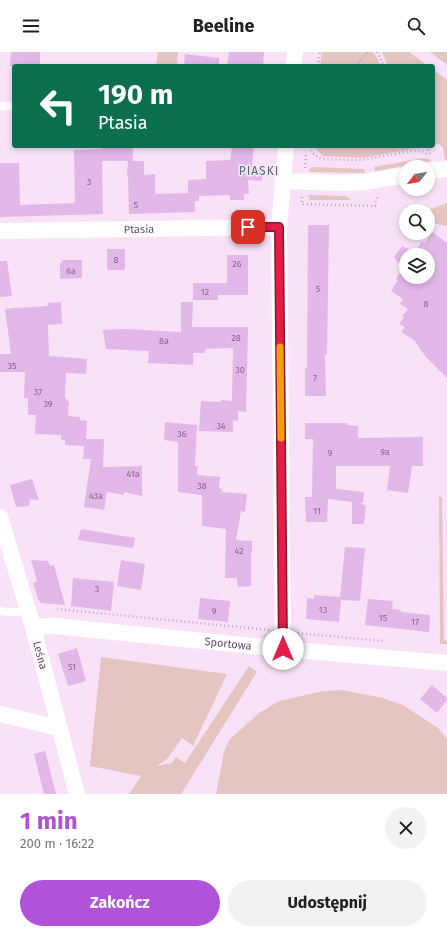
<!DOCTYPE html>
<html lang="pl">
<head>
<meta charset="utf-8">
<style>
  body { margin:0; font-family:"Fira Sans",sans-serif; background:#f2f2f2; color:#202124; height:100vh; display:flex; flex-direction:column; font-size:15px; white-space:nowrap }
  * { box-sizing:border-box; margin:0 }
  p { font-size:13px; color:#757577 }
  .icon { flex:none; width:22px; height:22px; fill:none; stroke:currentColor; stroke-width:2; stroke-linecap:round; stroke-linejoin:round }
  .map { position:relative; height:742px; overflow:hidden }
  .sheet { display:flex; flex-direction:column; background:#fff; flex:1 }
  .sheet>* { flex:none }
  .banner { position:absolute; left:12px; top:12px; width:423px; height:84px; border-radius:4px; box-shadow:0 2px 6px #0003; background:#0b6e4f; color:#fff; overflow:hidden }
  .needle { width:26px; rotate:239deg }
  .buttons { position:absolute; left:399px; top:108px; display:grid; gap:8px }
  .buttons a { display:grid; place-items:center; width:36px; height:36px; border-radius:50%; background:#fff; box-shadow:0 2px 6px #0003; font-size:20px }
  .pin { position:absolute; display:grid; place-items:center; width:34px; height:34px; color:#fff; margin:-17px; border-radius:8px; box-shadow:0 2px 6px #0006 }
  .me { position:absolute; width:44px; margin:-22px; rotate:0deg; stroke-linejoin:round; filter:drop-shadow(0 0 3px #0008) }
  .turn { display:flex; align-items:center; gap:14px; height:84px; padding:0 20px; font-size:18px }
  .turn .icon { width:52px; height:52px; stroke-width:2.5 }
  .turn b { display:block; font-size:28px; line-height:34px }
  .round { display:grid; place-items:center; flex:none; width:42px; height:42px; border-radius:21px; background:#f2f2f2 }
  .head { display:flex; align-items:center; justify-content:space-between; height:68px; padding:0 20px }
  h1 { font-size:24px; font-weight:700; line-height:30px; color:#b053d8 }
  .action { display:flex; gap:8px; margin-top:auto; padding:8px 20px }
  .action a { flex:1; height:46px; border-radius:24px; background:#b053d8; color:#fff; font-size:16px; font-weight:700; line-height:46px; text-align:center }
  .action a+a { background:#f2f2f2; color:#202124 }
  header { display:flex; justify-content:space-between; align-items:center; height:52px; padding:0 20px; background:#fff; font-size:18px; font-weight:700 }
  .map>svg:first-child { display:block }
  .green { fill:#e5c5c2 }
  .building { fill:#e1b8e7; fill-rule:evenodd }
  .lines { fill:none; stroke-linecap:round; stroke-linejoin:round }
  .path { stroke:#caa0d0; stroke-width:2.5; stroke-dasharray:1 3; stroke-linecap:butt }
  .lane { stroke:#fff; stroke-width:8 }
  .street { stroke:#fff; stroke-width:16 }
  .route-casing { stroke:#92132f; stroke-width:10 }
  .route { stroke:#e11d48; stroke-width:7 }
  .slow { stroke:#f59e0b; stroke-width:7 }
  .labels { text-anchor:middle; stroke-width:3; stroke-linejoin:round; paint-order:stroke }
  .number-label { font-size:9px; fill:#86668c }
  .street-label { font-size:11px; fill:#684b6e; stroke:#fde8fb }
  .neighbourhood-label { font-size:12px; letter-spacing:1px; fill:#526c71; stroke:#fde8fb }
</style>
</head>
<body>
<header><svg class="icon" aria-label="menu" viewBox="0 0 24 24"><path d="M4 6h16M4 12h16M4 18h16"/></svg>Beeline<svg class="icon" aria-label="search" viewBox="0 0 24 24"><circle cx="10" cy="10" r="6"/><path d="M15 15l6 6"/></svg></header>
<div class="map">
<svg width="447" height="742" viewBox="0 0 447 742">
  <rect width="100%" height="100%" fill="#f9e2f7"/>
  <g class="green">
    <polygon points="158,0 178,0 177,14 156,14"/>
    <polygon points="322,0 372,0 376,4 381,14 320,14"/>
    <polygon points="382,0 409,0 428,14 388,14"/>
    <polygon points="430,0 447,0 447,13"/>
    <polygon points="433,17 447,28 447,108 445,108 443,95 439,92 433,93"/>
    <polygon points="313,94 422,94 423,95 362,106 323,104"/>
    <polygon points="424,106 429,107 432,109 375,119 374,115"/>
    <polygon points="312,115 364,117 365,121 309,120 309,117"/>
    <polygon points="308,143 346,144 351,148 310,148 309,146"/>
    <polygon points="447,151 447,174 428,170 428,162 431,157"/>
    <polygon points="439,445 442,445 444,588 447,589 447,592 440,592"/>
    <polygon points="101,605 227,622 193,694 182,686 168,706 157,714 172,711 176,705 185,711 249,614 257,620 181,742 129,742 141,724 90,714"/>
    <polygon points="342,638 383,646 403,653 438,676 447,687 447,742 216,742 224,700 229,688 259,661 279,649 323,639"/>
  </g>
  <g class="building">
    <polygon points="11,0 40,0 40,14 10,14"/>
    <polygon points="229,0 264,0 263,14 227,14"/>
    <polygon points="185,2 219,6 219,14 184,14"/>
    <polygon points="236,94 254,94 252,116 262,116 262,129 248,128 249,142 244,142 244,148 230,148 230,143 199,144 199,149 195,149 195,160 129,162 128,124 127,124 128,109 102,109 103,162 0,165 0,111 19,111 20,153 75,151 74,98 102,97 102,95 133,95 133,109 144,109 144,123 155,122 155,142 188,141 188,128 206,127 206,109 230,108 232,95 236,95"/>
    <polygon points="308,173 329,173 327,302 325,302 326,344 305,344 305,316 307,316"/>
    <path d="M432 180 447 191V326L425 304 414 288 401 280 405 275 399 272 404 265 402 264 408 257 400 252 403 247 391 239 398 228 396 227 403 217 394 205 402 194 415 200 422 189 425 191ZM406 203H428V225H406Z"/>
    <rect x="107" y="197" width="18" height="21"/>
    <polygon points="227,203 248,203 248,243 218,243 218,248 193,248 193,231 227,231"/>
    <polygon points="62,208 82,208 82,226 60,227 60,211 62,211"/>
    <polygon points="0,209 7,209 12,244 0,245"/>
    <polygon points="61,250 62,272 48,273 49,304 87,307 86,322 66,321 65,346 69,350 68,364 80,365 80,368 87,369 86,387 104,387 103,415 142,414 142,444 124,440 124,443 107,440 104,458 84,455 91,407 83,407 84,394 65,393 65,388 61,388 61,383 35,382 36,363 28,363 28,346 24,346 25,320 0,320 0,302 11,302 5,257 15,256 48,254 47,251"/>
    <polygon points="181,250 193,250 192,275 248,275 246,360 238,359 238,369 233,368 233,380 199,379 201,349 221,350 221,348 232,349 233,296 205,297 205,301 193,301 193,313 148,311 149,299 106,297 103,278 125,277 181,280"/>
    <polygon points="165,370 197,373 195,414 198,414 197,423 220,425 219,436 222,437 222,440 247,442 245,460 241,459 236,488 252,489 252,501 251,501 251,534 238,535 237,526 225,526 226,477 202,474 202,443 178,440 178,390 164,388"/>
    <polygon points="305,371 347,371 347,373 358,374 358,386 423,385 423,414 412,414 408,441 387,438 390,414 336,414 336,437 364,440 363,451 360,451 366,454 364,472 352,472 352,450 328,447 327,470 306,470 305,445 312,445 313,387 305,387"/>
    <polygon points="32,427 39,448 30,447 29,454 16,455 10,433"/>
    <polygon points="81,477 135,486 133,496 78,488"/>
    <polygon points="345,495 365,496 360,549 341,548 339,570 306,567 307,546 314,547 314,543 340,545"/>
    <polygon points="31,508 48,509 50,514 54,513 65,553 41,551 38,547 33,531 37,529"/>
    <polygon points="121,508 145,512 141,538 117,534"/>
    <polygon points="73,526 114,530 111,559 71,554"/>
    <polygon points="200,546 230,549 228,570 198,567"/>
    <polygon points="368,547 393,549 392,557 401,558 401,560 430,563 429,580 365,573"/>
    <polygon points="77,596 86,629 68,634 58,602"/>
    <polygon points="432,633 447,646 447,648 437,661 420,647"/>
    <polygon points="45,699 56,742 44,742 34,702"/>
  </g>
  <g class="lines">
    <g class="path">
      <polyline points="377,0 384,14"/>
      <polyline points="318,14 320,0"/>
      <polyline points="356,14 367,0"/>
      <path d="M310 94C312 102 316 105 323 107L361 108 417 98 424 100 429 104"/>
      <polyline points="426,94 430,102"/>
      <polyline points="305,116 306,103"/>
      <polyline points="302,145 302,152 375,154 377,144"/>
      <polyline points="57,557 269,578"/>
      <polyline points="298,581 383,589"/>
    </g>
    <g class="lane">
      <polyline points="0,54 14,54"/>
      <polyline points="0,559 8,560 28,559"/>
    </g>
    <g class="street">
      <polyline points="294,14 295,0"/>
      <polyline points="428,119 447,117"/>
      <polyline points="282,129 343,131 364,130 406,123"/>
      <path id="s1" d="M0 179 279 175"/>
      <path id="s2" d="M0 465 33 575 77 742"/>
      <path id="s3" d="M33 575 54 574 283 597 447 611"/>
      <polyline points="283,597 279,175 286,94"/>
      <polyline points="0,662 59,676"/>
    </g>
  </g>
  <g class="lines">
    <g class="route-casing">
      <polyline id="route" points="248,175 279,175 283,597"/>
    </g>
    <use href="#route" class="route"/>
    <polyline class="slow" points="280,295 281,386"/>
  </g>
  <g class="labels">
    <g class="number-label">
      <text x="89" y="133">3</text>
      <text x="136" y="156">5</text>
      <text x="116" y="211">8</text>
      <text x="237" y="215">26</text>
      <text x="71" y="222">6a</text>
      <text x="318" y="240">5</text>
      <text x="205" y="243">12</text>
      <text x="426" y="255">8</text>
      <text x="236" y="289">28</text>
      <text x="164" y="292">8a</text>
      <text x="12" y="317">35</text>
      <text x="240" y="321">30</text>
      <text x="315" y="329">7</text>
      <text x="38" y="343">37</text>
      <text x="48" y="355">39</text>
      <text x="221" y="377">34</text>
      <text x="182" y="385">36</text>
      <text x="385" y="403">9a</text>
      <text x="330" y="404">9</text>
      <text x="133" y="425">41a</text>
      <text x="202" y="437">38</text>
      <text x="96" y="447">43a</text>
      <text x="317" y="462">11</text>
      <text x="239" y="502">42</text>
      <text x="97" y="540">3</text>
      <text x="323" y="561">13</text>
      <text x="214" y="562">9</text>
      <text x="383" y="569">15</text>
      <text x="415" y="573">17</text>
      <text x="72" y="618">51</text>
    </g>
    <g class="street-label">
      <text dy="4" stroke="none"><textPath href="#s1" startOffset="139">Ptasia</textPath></text>
      <text dy="4" stroke="none"><textPath href="#s3" startOffset="196">Sportowa</textPath></text>
      <text dy="4" stroke="none"><textPath href="#s2" startOffset="144">Leśna</textPath></text>
    </g>
    <g class="neighbourhood-label">
      <text x="259" y="123">PIASKI</text>
    </g>
  </g>
</svg>
<div class="buttons">
<a><svg class="needle" viewBox="-14 -14 28 28"><path d="M0-13l5 13h-10z" fill="#e53935"/><path d="M0 13l5-13h-10z" fill="#757577"/></svg></a>
<a><svg class="icon" aria-label="search" viewBox="0 0 24 24"><circle cx="10" cy="10" r="6"/><path d="M15 15l6 6"/></svg></a>
<a><svg class="icon" aria-label="layers" viewBox="0 0 24 24"><path d="M12 4l9 5-9 5-9-5zM3 14l9 5 9-5"/></svg></a>
</div>
<div class="pin" style="left:248px;top:175px;background:#d93025"><svg class="icon" aria-label="arrive" viewBox="0 0 24 24"><path d="M6 21V4h12l-3 4 3 4H6"/></svg></div>
<svg class="me" style="left:283px;top:597px" viewBox="-20 -20 40 40"><circle r="19" fill="#fff"/><path d="M0-13L10 11 0 6-10 11z" fill="#e11d48"/></svg>
<div class="banner">
<div class="turn"><svg class="icon" aria-label="left" viewBox="0 0 24 24"><path d="M17 20v-9H6M10 6l-5 5 5 5"/></svg><div><b>190 m</b>Ptasia</div></div>
</div>
</div>
<section class="sheet">
<div class="head"><div><h1>1 min</h1><p>200 m · 16:22</p></div><a class="round"><svg class="icon" aria-label="close" viewBox="0 0 24 24"><path d="M6 6l12 12M18 6L6 18"/></svg></a></div>
<div class="action"><a>Zakończ</a><a>Udostępnij</a></div>
</section>
</body>
</html>
